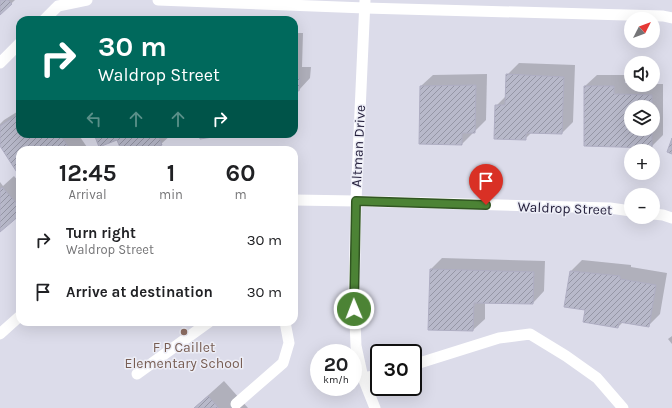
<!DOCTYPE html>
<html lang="en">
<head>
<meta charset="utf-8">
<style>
  body { margin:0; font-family:Karla,sans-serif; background:#f2f2f2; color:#202124; height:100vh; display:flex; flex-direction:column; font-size:15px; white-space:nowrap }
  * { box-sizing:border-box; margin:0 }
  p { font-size:13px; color:#757577 }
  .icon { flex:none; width:22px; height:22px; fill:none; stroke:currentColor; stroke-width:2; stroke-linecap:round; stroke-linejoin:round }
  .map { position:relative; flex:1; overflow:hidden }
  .details { position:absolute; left:16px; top:146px; width:282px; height:180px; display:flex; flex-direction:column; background:#fff; border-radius:12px; box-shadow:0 4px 16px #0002 }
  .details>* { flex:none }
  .banner { position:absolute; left:16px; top:16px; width:282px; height:122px; border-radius:12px; box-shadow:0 4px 16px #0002; background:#00695c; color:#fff; overflow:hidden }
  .needle { width:26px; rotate:48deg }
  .fabs { position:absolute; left:624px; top:12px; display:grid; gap:8px }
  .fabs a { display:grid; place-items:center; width:36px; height:36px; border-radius:50%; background:#fff; box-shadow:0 4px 16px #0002; font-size:20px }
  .speed { position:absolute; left:310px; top:344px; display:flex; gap:8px; font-size:20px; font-weight:700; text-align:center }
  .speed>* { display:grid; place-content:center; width:52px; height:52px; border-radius:50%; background:#fff; box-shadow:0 4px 16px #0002; line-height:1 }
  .speed small { font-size:10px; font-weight:400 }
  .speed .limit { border:2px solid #111; border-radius:6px; background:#fff; color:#111 }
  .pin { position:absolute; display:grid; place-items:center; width:34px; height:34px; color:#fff; margin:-41px -17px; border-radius:50% 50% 50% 0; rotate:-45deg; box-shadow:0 0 4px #0007 }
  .pin .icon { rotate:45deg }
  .me { position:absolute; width:44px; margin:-22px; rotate:359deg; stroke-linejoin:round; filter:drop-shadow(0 0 3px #0008) }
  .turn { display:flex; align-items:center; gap:14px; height:84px; padding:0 16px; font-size:18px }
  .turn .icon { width:52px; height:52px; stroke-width:2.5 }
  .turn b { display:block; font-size:28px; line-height:34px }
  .lanes { display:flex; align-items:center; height:38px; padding:0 16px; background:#0003; justify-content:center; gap:20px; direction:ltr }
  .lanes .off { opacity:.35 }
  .eta { display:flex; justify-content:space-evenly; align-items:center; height:68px; text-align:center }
  .eta b { font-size:24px; font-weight:700; line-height:28px }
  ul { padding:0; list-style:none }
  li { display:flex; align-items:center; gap:12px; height:52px; padding:0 16px }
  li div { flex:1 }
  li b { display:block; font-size:15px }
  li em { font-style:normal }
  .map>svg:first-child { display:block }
  .shadow { fill:#0003; fill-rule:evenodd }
  .building { fill:url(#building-hatch); stroke:#afaec3 }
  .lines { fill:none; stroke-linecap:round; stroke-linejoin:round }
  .service { stroke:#fff; stroke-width:11 }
  .minor { stroke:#fff; stroke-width:11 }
  .route-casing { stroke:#315522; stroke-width:10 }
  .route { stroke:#4c8335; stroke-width:7 }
  .education-dot { fill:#8d6e63; stroke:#ecedf6; stroke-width:1.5 }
  .labels { text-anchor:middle; stroke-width:3; stroke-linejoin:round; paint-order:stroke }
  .street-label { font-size:14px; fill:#221d39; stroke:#ecedf6 }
  .education-label { font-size:14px; fill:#785e54; stroke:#ecedf6 }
</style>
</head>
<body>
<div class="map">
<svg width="672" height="408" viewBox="0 0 672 408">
  <defs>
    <pattern id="building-hatch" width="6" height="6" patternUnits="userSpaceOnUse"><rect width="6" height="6" fill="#b8b9ca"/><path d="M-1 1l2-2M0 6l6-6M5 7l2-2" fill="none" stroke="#9596a5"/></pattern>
  </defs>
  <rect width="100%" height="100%" fill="#dcdcea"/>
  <g class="shadow">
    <polygon points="0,0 15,0 0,14"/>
    <polygon points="294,33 303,33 302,67 311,67 310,78 299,90 296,89 295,123 294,124"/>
    <polygon points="519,63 575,65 573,122 562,133 532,132 525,139 496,106 507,95 507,75"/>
    <polygon points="487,74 486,120 462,144 420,143 421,86 433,75"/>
    <path d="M597 75H626L625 83H631V85H653V84H663V135L651 147 585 145V86ZM631 107H653V129H631Z"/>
    <polygon points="20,110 20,134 78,134 89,150 20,150 20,175 0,144 0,124 4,120"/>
    <polygon points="95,134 172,134 161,144 146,150 122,150 118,139"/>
    <polygon points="14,176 20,183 20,214 0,231 0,182 3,186"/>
    <polygon points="442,258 545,261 544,291 533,303 485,302 485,319 473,330 429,329 431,269"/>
    <polygon points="582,260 631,265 631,267 667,273 660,314 648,326 623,322 618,327 586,309 571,271"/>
    <polygon points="672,336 672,344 668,339"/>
    <polygon points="224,381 248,408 194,408"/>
  </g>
  <g class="building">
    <polygon points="0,0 8,0 12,4 0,15"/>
    <polygon points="506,74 564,77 562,134 526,133 526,140 494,139 495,105 505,105"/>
    <polygon points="294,78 300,78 299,91 294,90"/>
    <polygon points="476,85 475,133 462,133 462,145 419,144 420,86"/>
    <polygon points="584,86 614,86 614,94 652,95 652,107 631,107 631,129 652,129 652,148 584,146"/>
    <polygon points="20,113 20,134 60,134 70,150 20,150 20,177 0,146 0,126"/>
    <polygon points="94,134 158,134 162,145 149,150 121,150 117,140 99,147"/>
    <polygon points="199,134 232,134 200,139"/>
    <polygon points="672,138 672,154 667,152"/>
    <polygon points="2,187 20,207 20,215 0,232 0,189"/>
    <polygon points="430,269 534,272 533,304 474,303 473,331 428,330"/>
    <polygon points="570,271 620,276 620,279 656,285 649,327 619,322 618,328 583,322 585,310 564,307"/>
    <polygon points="208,396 219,408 194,408"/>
  </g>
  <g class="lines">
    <g class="service">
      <polyline points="158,0 365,8 663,16 672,18"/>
      <polyline points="44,20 58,6 87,0"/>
      <polyline points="0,63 20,43"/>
      <polyline points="413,365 499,338 530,334 566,356 597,378 623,408"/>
      <polyline points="137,374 209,322"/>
      <polyline points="363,378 379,375"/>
      <polyline points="236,404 283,363 289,343 285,322"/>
    </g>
    <g class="minor">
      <polyline points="365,0 356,201 354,296 356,346 363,378 375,408"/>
      <polyline points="294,200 356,201 610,208 631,211"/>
      <polyline points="653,214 663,215 672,218"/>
      <polyline points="0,334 20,316"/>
    </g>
  </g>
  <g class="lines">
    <g class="route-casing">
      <polyline id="route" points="354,309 356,201 486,205"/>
    </g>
    <use href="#route" class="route"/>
  </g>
  <circle class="education-dot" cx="184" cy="332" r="4"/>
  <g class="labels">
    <g class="street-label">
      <text transform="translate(358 146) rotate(-87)" y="5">Altman Drive</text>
      <text transform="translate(565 208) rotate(2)" y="5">Waldrop Street</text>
    </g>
    <g class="education-label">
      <text x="184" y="352">F P Caillet<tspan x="184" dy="16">Elementary School</tspan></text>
    </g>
  </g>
</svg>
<div class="fabs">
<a><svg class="needle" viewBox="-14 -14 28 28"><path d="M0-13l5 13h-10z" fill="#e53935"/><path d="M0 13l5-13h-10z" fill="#757577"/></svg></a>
<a><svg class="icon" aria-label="sound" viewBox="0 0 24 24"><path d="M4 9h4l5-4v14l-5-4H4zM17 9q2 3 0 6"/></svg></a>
<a><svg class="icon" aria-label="layers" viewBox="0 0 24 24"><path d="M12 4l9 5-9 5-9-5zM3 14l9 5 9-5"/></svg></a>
<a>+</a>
<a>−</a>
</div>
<div class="speed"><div>20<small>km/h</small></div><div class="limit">30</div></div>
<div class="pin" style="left:486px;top:205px;background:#d93025"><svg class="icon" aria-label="arrive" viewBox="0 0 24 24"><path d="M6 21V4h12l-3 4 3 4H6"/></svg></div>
<svg class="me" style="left:354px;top:309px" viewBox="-20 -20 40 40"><circle r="17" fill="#4c8335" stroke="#fff" stroke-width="3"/><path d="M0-11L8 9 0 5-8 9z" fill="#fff"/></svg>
<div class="banner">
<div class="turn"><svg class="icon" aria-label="right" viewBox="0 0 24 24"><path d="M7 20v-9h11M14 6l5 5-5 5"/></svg><div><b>30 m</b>Waldrop Street</div></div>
<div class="lanes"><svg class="icon off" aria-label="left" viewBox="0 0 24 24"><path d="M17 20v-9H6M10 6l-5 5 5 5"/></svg><svg class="icon off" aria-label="ahead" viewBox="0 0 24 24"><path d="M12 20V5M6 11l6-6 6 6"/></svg><svg class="icon off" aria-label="ahead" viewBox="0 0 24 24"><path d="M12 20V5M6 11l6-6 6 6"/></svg><svg class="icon" aria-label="right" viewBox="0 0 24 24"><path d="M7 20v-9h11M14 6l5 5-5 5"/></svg></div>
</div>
<section class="details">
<div class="eta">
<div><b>12:45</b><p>Arrival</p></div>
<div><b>1</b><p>min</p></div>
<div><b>60</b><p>m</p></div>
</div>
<ul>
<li><svg class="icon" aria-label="right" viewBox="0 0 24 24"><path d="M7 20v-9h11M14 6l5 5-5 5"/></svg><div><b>Turn right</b><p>Waldrop Street</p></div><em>30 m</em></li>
<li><svg class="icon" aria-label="arrive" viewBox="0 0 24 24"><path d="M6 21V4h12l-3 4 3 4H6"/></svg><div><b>Arrive at destination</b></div><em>30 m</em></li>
</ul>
</section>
</div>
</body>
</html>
